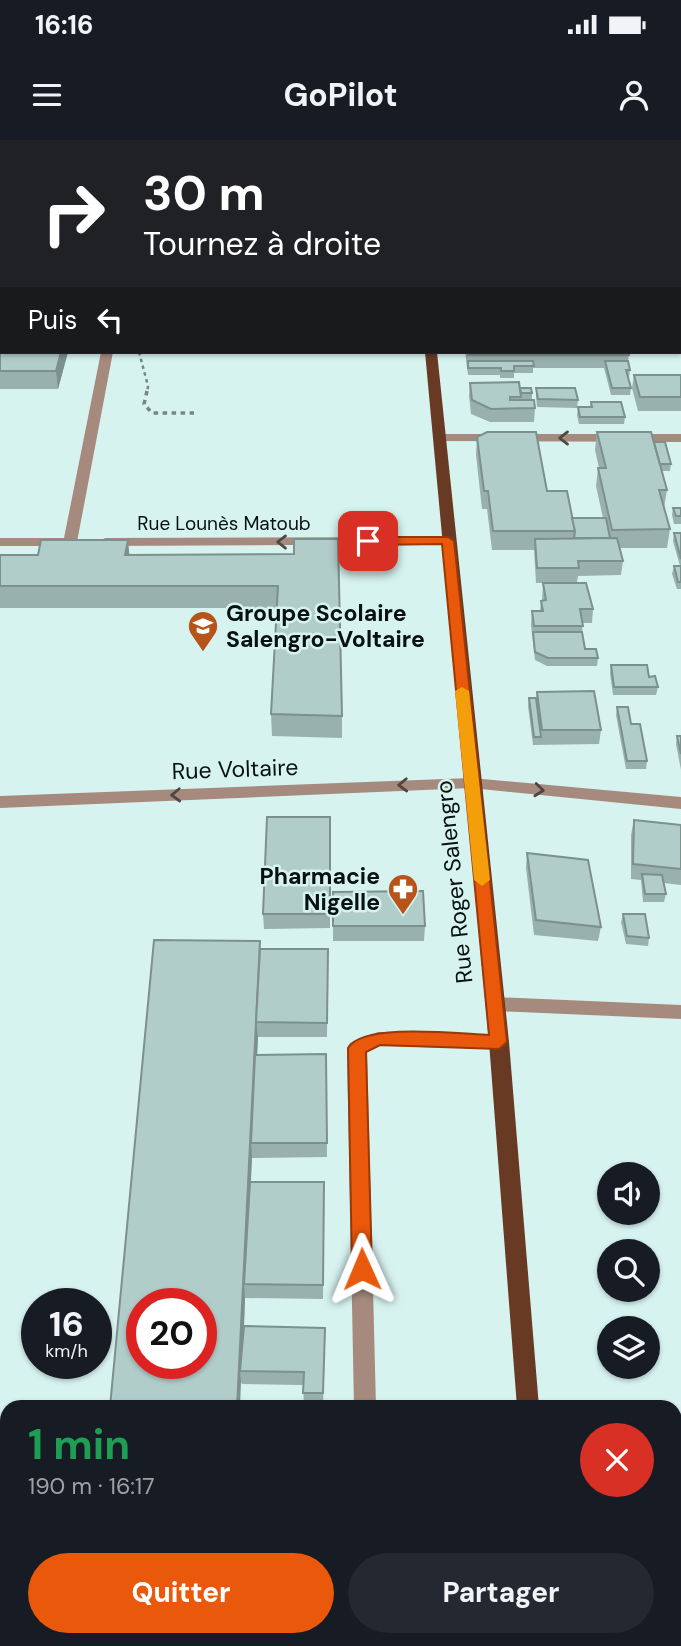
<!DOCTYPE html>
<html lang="fr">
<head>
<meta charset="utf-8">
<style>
  body { margin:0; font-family:"DM Sans",sans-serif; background:#242831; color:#f1f3f6; height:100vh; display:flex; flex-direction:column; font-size:26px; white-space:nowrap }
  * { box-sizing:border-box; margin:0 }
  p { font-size:23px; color:#9ea1a6 }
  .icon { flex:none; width:38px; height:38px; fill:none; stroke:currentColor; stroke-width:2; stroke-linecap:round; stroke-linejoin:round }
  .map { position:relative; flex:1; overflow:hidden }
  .sheet { position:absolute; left:0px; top:1260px; width:682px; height:247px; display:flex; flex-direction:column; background:#171b24; border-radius:21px 21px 0 0; box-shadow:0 2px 5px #0004 }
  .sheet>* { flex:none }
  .banner { position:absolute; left:0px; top:0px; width:682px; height:214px; box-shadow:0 2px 5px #0004; background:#202124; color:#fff; overflow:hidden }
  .fabs { position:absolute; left:597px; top:1022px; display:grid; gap:14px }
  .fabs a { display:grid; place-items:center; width:63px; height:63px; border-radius:50%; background:#171b24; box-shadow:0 2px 5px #0004; font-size:35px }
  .speed { position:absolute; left:21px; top:1148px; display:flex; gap:14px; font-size:35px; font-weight:700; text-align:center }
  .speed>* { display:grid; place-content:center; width:91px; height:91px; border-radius:50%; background:#171b24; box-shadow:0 2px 5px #0004; line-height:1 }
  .speed small { font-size:18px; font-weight:400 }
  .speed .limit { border:10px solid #d22; background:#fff; color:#111 }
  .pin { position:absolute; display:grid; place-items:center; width:60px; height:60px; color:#fff; margin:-30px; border-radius:14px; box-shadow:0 4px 10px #0006 }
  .me { position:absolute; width:77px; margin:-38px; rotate:359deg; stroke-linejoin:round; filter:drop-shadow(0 0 5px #0008) }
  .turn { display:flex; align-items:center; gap:24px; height:147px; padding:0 28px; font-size:32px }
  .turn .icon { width:91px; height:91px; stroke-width:2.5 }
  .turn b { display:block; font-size:49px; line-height:60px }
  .then { display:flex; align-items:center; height:66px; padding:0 28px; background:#0003; gap:14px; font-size:26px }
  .round { display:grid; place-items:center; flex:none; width:74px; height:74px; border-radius:37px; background:#242831 }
  .head { display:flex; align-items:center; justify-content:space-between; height:119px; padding:0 28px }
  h1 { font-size:42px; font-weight:700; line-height:52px; color:#1e9e55 }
  .primary-button { display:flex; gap:14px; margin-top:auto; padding:14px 28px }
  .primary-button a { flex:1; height:80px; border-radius:42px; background:#ea580c; color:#fff; font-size:28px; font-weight:700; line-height:80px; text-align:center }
  .primary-button a+a { background:#242831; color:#f1f3f6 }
  .status { display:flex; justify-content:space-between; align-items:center; height:49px; padding:0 35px; background:#171b24; direction:ltr }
  .status svg { height:19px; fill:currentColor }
  header { display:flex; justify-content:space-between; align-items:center; height:91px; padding:0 28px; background:#171b24; font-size:32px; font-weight:700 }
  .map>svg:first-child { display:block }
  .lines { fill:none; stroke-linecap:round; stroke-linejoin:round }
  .path-far2 { stroke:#748785; stroke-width:2.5; stroke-dasharray:3.5 3.5; stroke-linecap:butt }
  .path-far1 { stroke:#748785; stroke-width:3.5; stroke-dasharray:4.5 4.5; stroke-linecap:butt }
  .path { stroke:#748785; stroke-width:5; stroke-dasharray:7 7; stroke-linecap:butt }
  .minor { fill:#a68a7d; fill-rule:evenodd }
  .major { fill:#683a24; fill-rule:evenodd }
  .wall { fill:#98b0ae }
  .shaded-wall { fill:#7c908d }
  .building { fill:#b1cdca; stroke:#7c908d; stroke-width:2; fill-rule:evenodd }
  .oneway { stroke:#4f4741 }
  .route { fill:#ea580c; stroke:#983908; stroke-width:2 }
  .slow { fill:#f59e0b }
  .labels { text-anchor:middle; stroke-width:5; stroke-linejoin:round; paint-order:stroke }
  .far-street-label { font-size:19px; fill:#071110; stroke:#d7f3f0 }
  .poi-label { font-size:23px; font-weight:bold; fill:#071110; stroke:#d7f3f0; text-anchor:start }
  .street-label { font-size:23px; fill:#071110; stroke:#d7f3f0 }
</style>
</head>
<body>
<div class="status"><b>16:16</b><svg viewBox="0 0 49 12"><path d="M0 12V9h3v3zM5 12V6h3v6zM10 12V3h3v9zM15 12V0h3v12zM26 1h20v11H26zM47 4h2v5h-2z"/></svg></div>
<header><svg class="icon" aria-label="menu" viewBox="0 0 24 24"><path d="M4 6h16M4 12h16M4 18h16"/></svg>GoPilot<svg class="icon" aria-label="person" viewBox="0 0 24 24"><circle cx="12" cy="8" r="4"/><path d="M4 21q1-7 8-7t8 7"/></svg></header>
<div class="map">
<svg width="681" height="1506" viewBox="0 0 681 1506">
  <rect width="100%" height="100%" fill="#d7f3f0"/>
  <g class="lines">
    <polyline class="path-far2" points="139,212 148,246 147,253"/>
    <polyline class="path-far1" points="147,251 144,264 152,273 194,273"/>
    <g class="path">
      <polyline points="0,1492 7,1492"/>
      <polyline points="30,1500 42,1506"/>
    </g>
    <g class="minor">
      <rect x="220" y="0" width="10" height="2"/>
      <rect x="0" y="7" width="2" height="6"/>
      <polygon points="101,212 113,212 77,402 70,406 0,406 0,398 64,398"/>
      <polygon points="438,294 681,294 681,302 434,301 434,295"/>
      <polygon points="448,397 453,398 453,404 105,406 98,402 105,398"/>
      <polygon points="471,638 681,657 681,669 471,648 0,668 0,656"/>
      <polygon points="495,857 681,865 681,879 495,871 488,869 486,864 488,859"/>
      <polygon points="378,892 499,895 506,897 509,902 506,907 499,909 380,906 367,912 376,1267 354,1267 347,908 350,903"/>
    </g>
    <g class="major">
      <rect x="404" y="0" width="10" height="2"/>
      <polygon points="425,212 437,212 509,902 539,1267 517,1267 489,902"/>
      <rect x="534" y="1500" width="26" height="6"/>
    </g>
  </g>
  <g class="wall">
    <polygon points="449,0 505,0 504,2 449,2"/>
    <polygon points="511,0 557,0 557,2 512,2"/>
    <polygon points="567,0 603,0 602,2 567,2"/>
    <polygon points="0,176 2,212 68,212 58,249 0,249"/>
    <polygon points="465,212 679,212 679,214 629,214 628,221 630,230 629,237 628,237 631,248 630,255 611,255 604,228 533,228 533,233 514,233 514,238 500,238 500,235 468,235"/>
    <polygon points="634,235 681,235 681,271 638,271 632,248"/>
    <polygon points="470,243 520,248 532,253 532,260 535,268 534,282 490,282 471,274 469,256"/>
    <polygon points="536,248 578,260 577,268 537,267 536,256"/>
    <polygon points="591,262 625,277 624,284 579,284 577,275 578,267 590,267"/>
    <polygon points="597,292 654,302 671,324 670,331 662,331 667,350 664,368 670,389 667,408 620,408 623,421 621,435 578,436 577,442 536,443 534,410 492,410 487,369 482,369 476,315 477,297 547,351 572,378 603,378 596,346 598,328 599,328 595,310"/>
    <polygon points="673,368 681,368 681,384 674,384 672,375"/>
    <polygon points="674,393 681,393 681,449 677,449 672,434 674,426 680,426 673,401"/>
    <polygon points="294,414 342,576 342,598 272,596 271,574 277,468 0,468 0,415"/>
    <polygon points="543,443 593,469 592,483 583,483 582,492 585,509 598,518 597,526 547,526 535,520 531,485 532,471 540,471 541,461 542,461"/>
    <polygon points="611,525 649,537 658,547 656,555 613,555 610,533"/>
    <polygon points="537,552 601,590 599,604 533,605 528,566 529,558 536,558"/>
    <polygon points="617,567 631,584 647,621 646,629 626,629 616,575"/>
    <polygon points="677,596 681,596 681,630 676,604"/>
    <polygon points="330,677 330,788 264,789 263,774"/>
    <polygon points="634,680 681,685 681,745 664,743 666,754 664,762 643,762 641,740 631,739 631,695"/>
    <polygon points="527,713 601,787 598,801 534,795 526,728"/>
    <polygon points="333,752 425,786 424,801 333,801"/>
    <polygon points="623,774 649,798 648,806 626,804 621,782"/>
    <polygon points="260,809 328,809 327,897 258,897 257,915 326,914 327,1017 252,1018 252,1015 251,1042 324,1042 323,1159 245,1158 244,1188 325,1201 323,1266 304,1266 303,1245 242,1244 241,1242 110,1267"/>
  </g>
  <g class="shaded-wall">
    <polygon points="61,212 68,212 58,249 56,231"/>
    <polygon points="128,400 130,421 125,415"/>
    <polygon points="260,801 261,824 256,882 258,897 253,1003 251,1003 252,1015 246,1144 244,1144 245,1158 242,1231 240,1231 241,1242 240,1267 237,1267"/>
  </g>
  <g class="building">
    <polygon points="0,176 2,176 2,212 61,212 56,231 0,231"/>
    <polygon points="468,212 628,212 629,215 468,215"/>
    <polygon points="468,221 533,221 534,226 514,226 514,231 501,231 501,228 468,228"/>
    <polygon points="605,221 628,221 630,230 626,230 631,248 612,248"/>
    <polygon points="634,235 681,235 681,257 640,257"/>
    <polygon points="519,242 521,257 510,257 510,260 534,260 535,268 491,269 472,260 470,243"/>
    <polygon points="520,248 531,248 532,253 521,253"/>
    <polygon points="536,248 575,248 578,260 538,259"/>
    <polygon points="591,262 621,262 625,277 580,277 578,267 592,267"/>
    <polygon points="487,292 536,292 547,351 567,351 575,391 493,391 488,351 484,351 477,297"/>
    <polygon points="597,292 651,292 667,350 659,350 670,389 612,390 598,328 606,328"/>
    <polygon points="654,302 665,302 671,324 660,324"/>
    <polygon points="673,368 681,368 681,376 676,376"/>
    <polygon points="572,378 606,378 610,398 574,398 575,391"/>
    <polygon points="674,393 681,393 681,419"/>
    <polygon points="617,398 623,421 578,421 579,428 537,428 535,399"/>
    <polygon points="294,399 338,399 342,576 271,574 278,446 0,446 0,415 38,415 41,400 128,400 125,415 294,414"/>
    <polygon points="674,426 681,426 681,442 678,442"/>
    <polygon points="543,443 586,443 593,469 580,469 583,486 534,486 532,471 543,471 541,461 546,460"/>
    <polygon points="533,492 582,492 585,509 596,509 598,518 548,518 535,512"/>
    <polygon points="611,525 647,525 649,537 655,536 658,547 614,547"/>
    <polygon points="594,551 601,590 542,590 537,552"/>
    <polygon points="529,558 536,558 541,597 534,597"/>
    <polygon points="617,567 628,567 631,584 640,584 647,621 627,621"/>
    <polygon points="677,596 681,596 681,614"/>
    <polygon points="267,677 330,677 330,774 263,774"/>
    <polygon points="634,680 681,685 681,729 633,724"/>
    <polygon points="527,713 588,720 601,787 536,780"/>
    <polygon points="642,734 662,735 666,754 645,754"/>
    <polygon points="423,751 425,786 333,786 333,752"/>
    <polygon points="623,774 645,774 649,798 627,796"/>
    <path d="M154 800 260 801 237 1267H110ZM142 1164H201V1223H142Z"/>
    <polygon points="260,809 328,809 327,883 256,882"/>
    <polygon points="326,914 327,1003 251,1003 255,915"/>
    <polygon points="250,1042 324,1042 323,1145 244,1144"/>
    <polygon points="244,1186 325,1188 323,1253 303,1253 304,1232 240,1231"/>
  </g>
  <defs><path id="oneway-chevron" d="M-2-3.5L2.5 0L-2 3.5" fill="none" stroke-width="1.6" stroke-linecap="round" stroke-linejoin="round" transform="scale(1.75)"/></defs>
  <g class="oneway">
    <use href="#oneway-chevron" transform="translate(564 298) rotate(-180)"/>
    <use href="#oneway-chevron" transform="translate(282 402) rotate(180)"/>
    <use href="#oneway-chevron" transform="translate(403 645) rotate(178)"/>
    <use href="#oneway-chevron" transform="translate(539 650) rotate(6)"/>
    <use href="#oneway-chevron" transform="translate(176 655) rotate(178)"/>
  </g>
  <path class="route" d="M448 397 454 401 507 902 499 909 380 905 366 912 372 1129 369 1135 362 1138 355 1135 352 1129 348 908C363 882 460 894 489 895L442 404 368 405 362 401 368 397Z"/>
  <polygon class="slow" points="462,547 469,551 490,740 482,746 474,740 455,551"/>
  <defs>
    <g id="school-pin" transform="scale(1.575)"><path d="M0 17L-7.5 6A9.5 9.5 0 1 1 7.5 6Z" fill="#b6541a" stroke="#d7f3f0"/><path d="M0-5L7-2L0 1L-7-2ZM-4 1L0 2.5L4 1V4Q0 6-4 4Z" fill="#fff"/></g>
    <g id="pharmacy-pin" transform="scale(1.575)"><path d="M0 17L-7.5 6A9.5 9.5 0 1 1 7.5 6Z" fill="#b6541a" stroke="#d7f3f0"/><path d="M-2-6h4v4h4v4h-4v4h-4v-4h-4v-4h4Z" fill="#fff"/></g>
  </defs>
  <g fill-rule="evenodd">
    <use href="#school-pin" x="203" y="486"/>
    <use href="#pharmacy-pin" x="403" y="749"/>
  </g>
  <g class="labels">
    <g class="far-street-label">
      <text x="224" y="390">Rue Lounès Matoub</text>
    </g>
    <g class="poi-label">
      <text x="226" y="481">Groupe Scolaire<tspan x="226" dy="26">Salengro-Voltaire</tspan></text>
      <text x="380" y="744" text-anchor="end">Pharmacie<tspan x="380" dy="26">Nigelle</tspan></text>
    </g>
    <g class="street-label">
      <text transform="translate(235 629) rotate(-2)" y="8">Rue Voltaire</text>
      <text transform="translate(454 742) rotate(-96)" y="8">Rue Roger Salengro</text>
    </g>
  </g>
</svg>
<div class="fabs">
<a><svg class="icon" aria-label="sound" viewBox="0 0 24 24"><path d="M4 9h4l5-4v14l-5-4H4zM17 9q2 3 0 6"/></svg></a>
<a><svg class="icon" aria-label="search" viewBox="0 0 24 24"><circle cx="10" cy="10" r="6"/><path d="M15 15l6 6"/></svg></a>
<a><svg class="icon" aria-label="layers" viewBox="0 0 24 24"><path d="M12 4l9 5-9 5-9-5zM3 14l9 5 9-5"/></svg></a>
</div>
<div class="speed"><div>16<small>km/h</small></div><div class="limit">20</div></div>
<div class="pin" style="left:368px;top:401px;background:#d93025"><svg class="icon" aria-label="arrive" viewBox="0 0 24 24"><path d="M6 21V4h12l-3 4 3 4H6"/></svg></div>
<svg class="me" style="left:362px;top:1129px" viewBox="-20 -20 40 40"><path d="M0-17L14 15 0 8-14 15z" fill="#ea580c" stroke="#fff" stroke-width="4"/></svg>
<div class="banner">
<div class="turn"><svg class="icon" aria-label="right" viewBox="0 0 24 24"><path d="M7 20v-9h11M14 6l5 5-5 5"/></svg><div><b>30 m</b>Tournez à droite</div></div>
<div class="then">Puis<svg class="icon" aria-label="left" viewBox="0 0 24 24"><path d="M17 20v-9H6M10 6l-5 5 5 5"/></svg></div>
</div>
<section class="sheet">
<div class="head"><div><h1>1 min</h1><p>190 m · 16:17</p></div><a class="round" style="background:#d93025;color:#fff"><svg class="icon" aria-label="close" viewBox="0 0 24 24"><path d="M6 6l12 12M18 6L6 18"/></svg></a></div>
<div class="primary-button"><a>Quitter</a><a>Partager</a></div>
</section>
</div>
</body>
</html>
